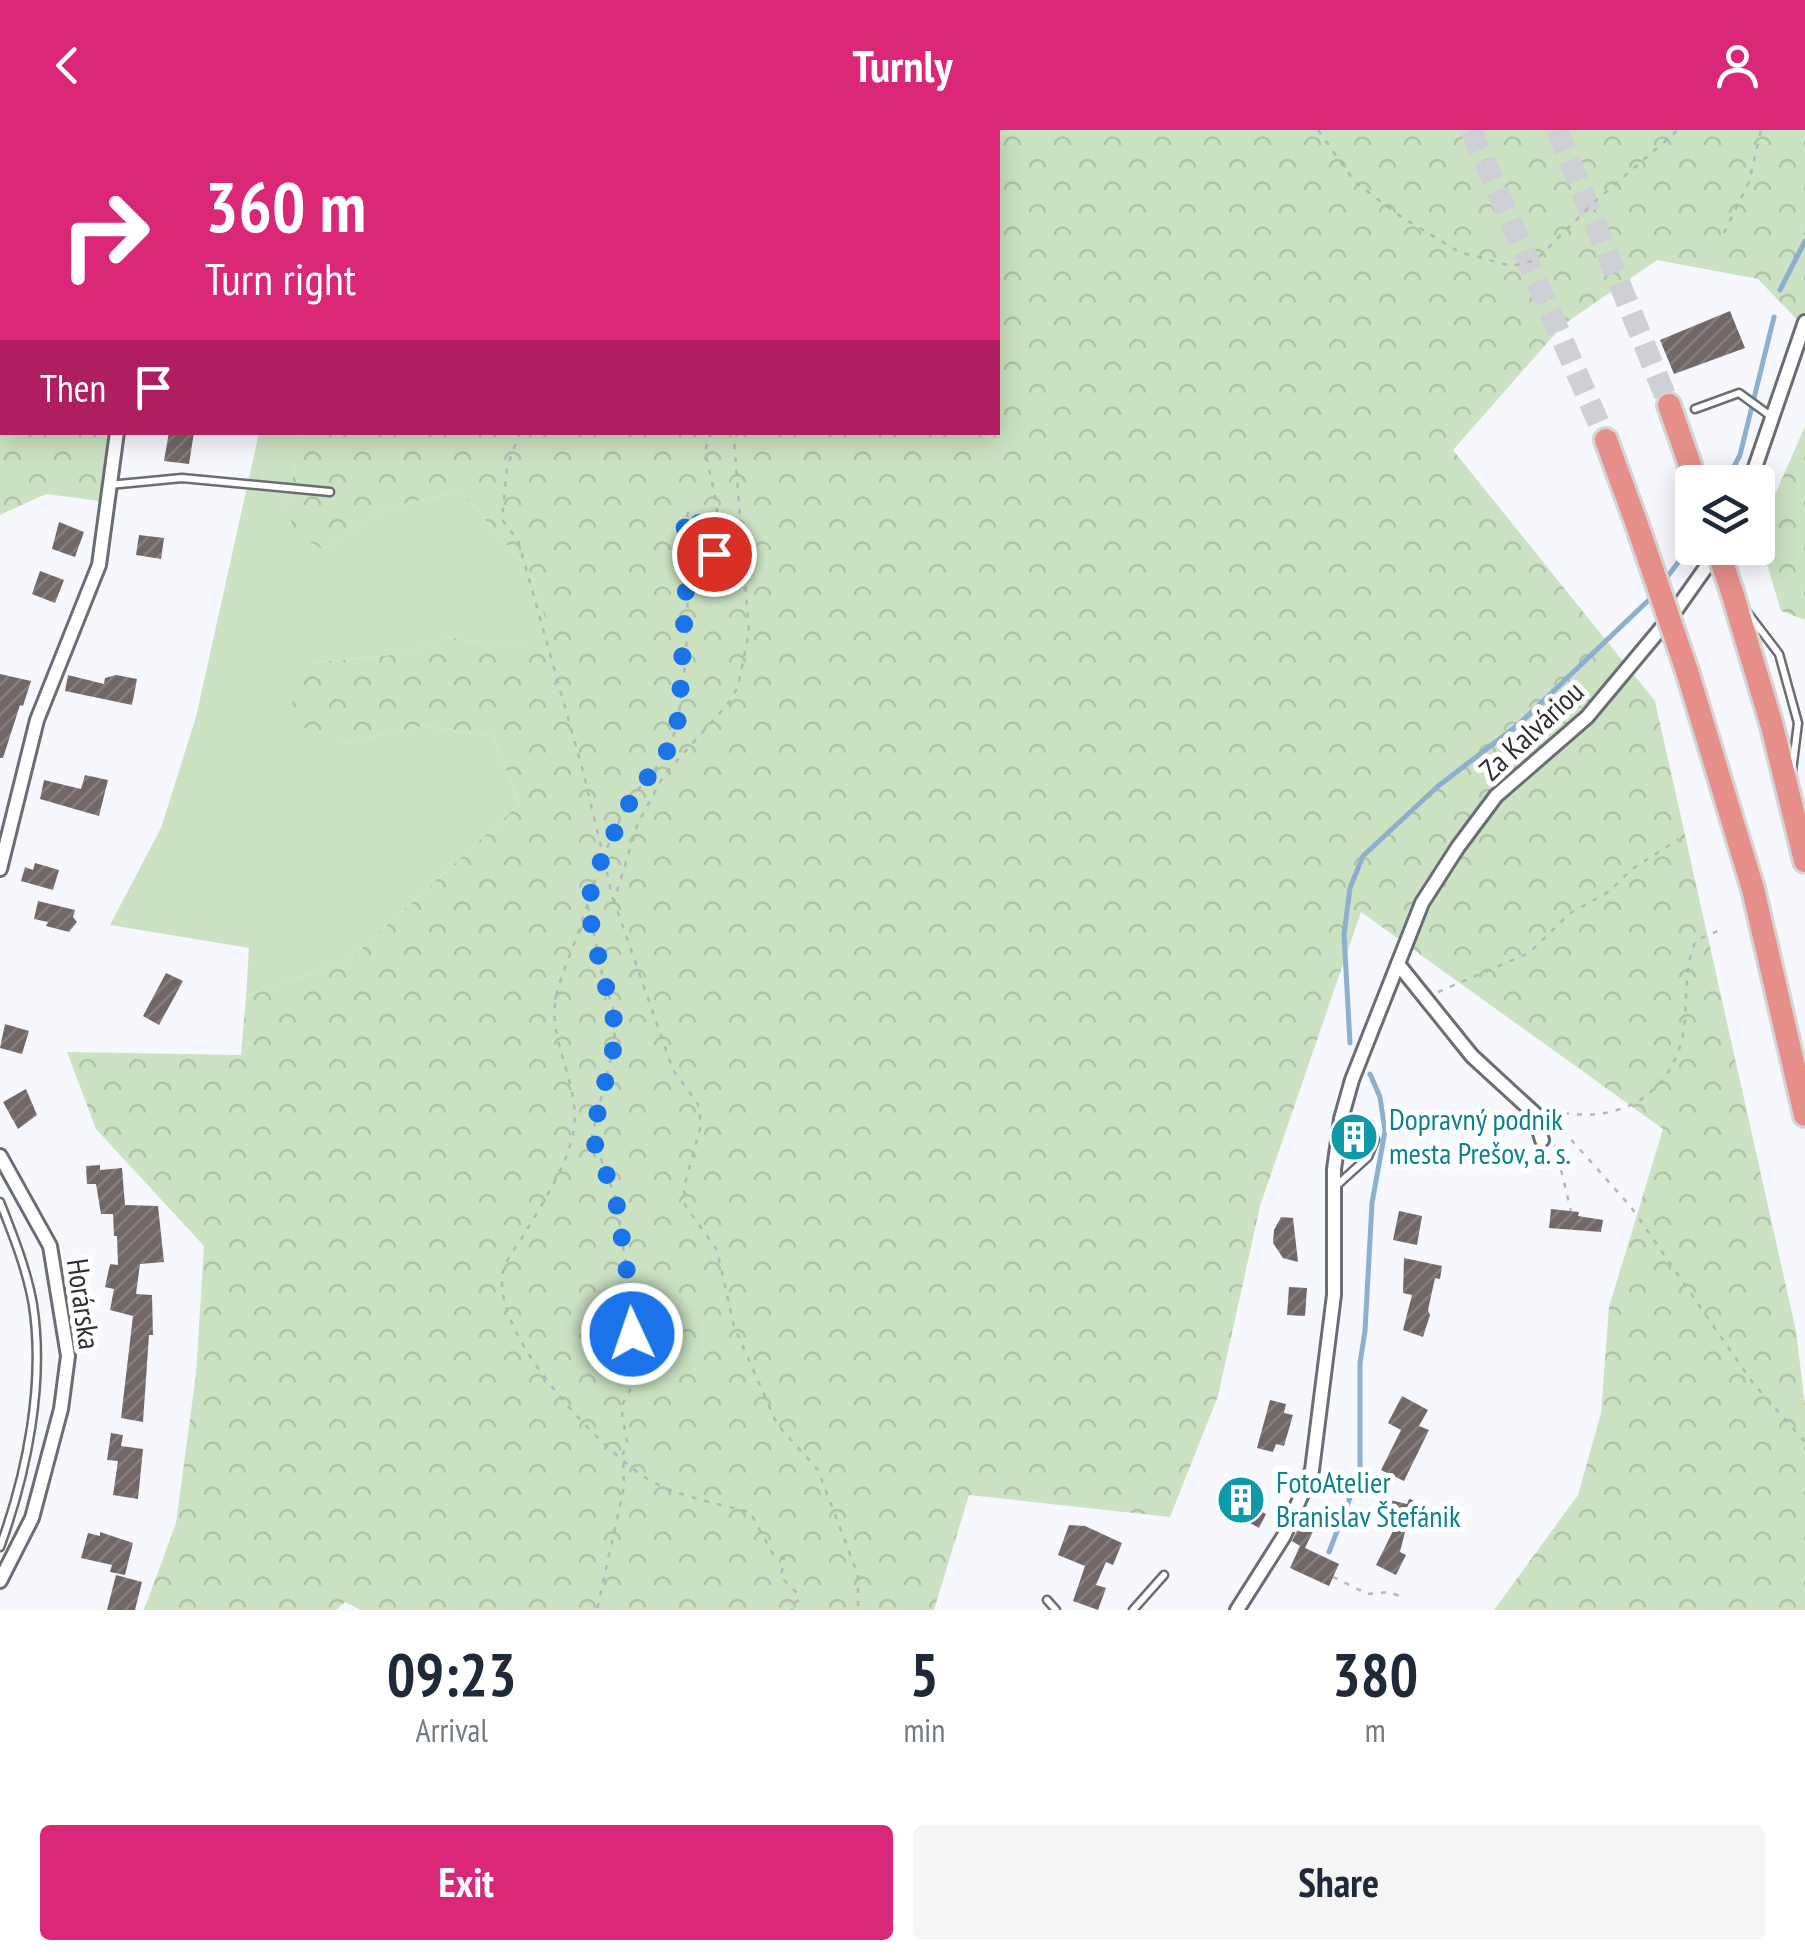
<!DOCTYPE html>
<html lang="en">
<head>
<meta charset="utf-8">
<style>
  body { margin:0; font-family:"PT Sans Narrow",sans-serif; background:#f6f6f7; color:#1f2937; height:100vh; display:flex; flex-direction:column; font-size:38px; white-space:nowrap }
  * { box-sizing:border-box; margin:0 }
  p { font-size:32px; color:#747a83 }
  .icon { flex:none; width:55px; height:55px; fill:none; stroke:currentColor; stroke-width:2; stroke-linecap:round; stroke-linejoin:round }
  .map { position:relative; height:1480px; overflow:hidden }
  .sheet { display:flex; flex-direction:column; background:#fff; flex:1 }
  .sheet>* { flex:none }
  .top-card { position:absolute; left:0px; top:0px; width:1000px; height:305px; box-shadow:0 5px 25px #0003; background:#db2777; color:#fff; overflow:hidden }
  .buttons { position:absolute; left:1675px; top:335px; display:grid; gap:20px }
  .buttons a { display:grid; place-items:center; width:100px; height:100px; border-radius:10px; background:#fff; box-shadow:0 5px 25px #0003; font-size:50px }
  .pin { position:absolute; display:grid; place-items:center; width:85px; height:85px; color:#fff; margin:-42px; border:5px solid #fff; border-radius:50%; box-shadow:0 2px 10px #0007 }
  .me { position:absolute; width:110px; margin:-55px; rotate:357deg; stroke-linejoin:round; filter:drop-shadow(0 0 8px #0008) }
  .turn { display:flex; align-items:center; gap:35px; height:210px; padding:0 40px; font-size:45px }
  .turn .icon { width:130px; height:130px; stroke-width:2.5 }
  .turn b { display:block; font-size:70px; line-height:85px }
  .then { display:flex; align-items:center; height:95px; padding:0 40px; background:#0003; gap:20px; font-size:38px }
  .eta { display:flex; justify-content:space-evenly; align-items:center; height:170px; text-align:center }
  .eta b { font-size:60px; font-weight:600; line-height:70px }
  .action { display:flex; gap:20px; margin-top:auto; padding:20px 40px }
  .action a { flex:1; height:115px; border-radius:10px; background:#db2777; color:#fff; font-size:40px; font-weight:600; line-height:115px; text-align:center }
  .action a+a { background:#f6f6f7; color:#1f2937 }
  header { display:flex; justify-content:space-between; align-items:center; height:130px; padding:0 40px; background:#db2777; color:#fff; font-size:45px; font-weight:600 }
  .map>svg:first-child { display:block }
  .grass { fill:#cbe3c3 }
  .forest { fill:url(#forest-crowns) }
  .lines { fill:none; stroke-linecap:round; stroke-linejoin:round }
  .stream { stroke:#8db0ce; stroke-width:5 }
  .building { fill:url(#building-hatch) }
  .highway-tunnel { stroke:#ced0d5; stroke-width:22; stroke-dasharray:22 11; stroke-linecap:butt }
  .lane-casing { stroke:#6b6d75; stroke-width:11 }
  .street-casing { stroke:#6b6d75; stroke-width:18 }
  .highway-casing { stroke:#d5d5d6; stroke-width:28 }
  .path { stroke:#b5b6bb; stroke-width:2.5; stroke-dasharray:5 8; stroke-linecap:butt }
  .lane { stroke:#fff; stroke-width:6 }
  .street { stroke:#fff; stroke-width:12 }
  .highway { stroke:#e78f8a; stroke-width:22 }
  .highway-bridge-casing { stroke:#d5d5d6; stroke-width:28; stroke-linecap:butt }
  .highway-bridge { stroke:#e78f8a; stroke-width:22 }
  .route { stroke:#1a73e8; stroke-width:18; stroke-dasharray:0 32.4 }
  .labels { text-anchor:middle; stroke-width:10; stroke-linejoin:round; paint-order:stroke }
  .street-label { font-size:30px; fill:#2e2f33; stroke:#fff }
  .culture-label { font-size:30px; fill:#0d838f; stroke:#fff; text-anchor:start }
</style>
</head>
<body>
<header><svg class="icon" aria-label="back" viewBox="0 0 24 24"><path d="M15 5l-7 7 7 7"/></svg>Turnly<svg class="icon" aria-label="person" viewBox="0 0 24 24"><circle cx="12" cy="8" r="4"/><path d="M4 21q1-7 8-7t8 7"/></svg></header>
<div class="map">
<svg width="1805" height="1480" viewBox="0 0 1805 1480">
  <defs>
    <pattern id="forest-crowns" width="20" height="18" patternUnits="userSpaceOnUse" patternTransform="scale(2.5)"><rect width="20" height="18" fill="#cbe3c3"/><path d="M2 6a3 3 0 1 1 6 0M12 15a3 3 0 1 1 6 0" fill="none" stroke="#afc3a8"/></pattern>
    <pattern id="building-hatch" width="6" height="6" patternUnits="userSpaceOnUse" patternTransform="scale(2.5)"><rect width="6" height="6" fill="#726767"/><path d="M-1 1l2-2M0 6l6-6M5 7l2-2" fill="none" stroke="#867e7e"/></pattern>
  </defs>
  <rect width="100%" height="100%" fill="#f6f8fd"/>
  <polygon class="grass" points="259,303 301,303 287,376 323,419 386,378 461,361 530,442 556,519 502,517 450,507 402,524 310,533 334,615 423,596 493,606 520,674 350,829 246,867 249,818 110,795 161,698 196,587"/>
  <g class="forest">
    <polygon points="0,0 1805,0 1805,198 1758,149 1657,130 1563,195 1453,320 1655,571 1796,1201 1805,1275 1805,1480 1494,1480 1578,1365 1601,1283 1609,1177 1663,999 1361,782 1260,1076 1218,1266 1170,1387 969,1365 934,1480 361,1480 345,1472 336,1480 144,1480 176,1393 196,1244 204,1116 96,999 67,922 241,925 246,867 350,829 520,674 493,606 423,596 334,615 286,587 310,533 402,524 450,507 502,517 555,518 530,442 461,361 386,378 323,419 295,404 287,376 301,303 998,302 998,2 2,2 2,302 119,303 107,372 46,364 0,385"/>
    <polygon points="1805,296 1805,490 1781,481 1758,404"/>
  </g>
  <g class="lines">
    <g class="stream">
      <polyline points="1780,160 1805,111"/>
      <polyline points="1726,352 1740,325 1774,187"/>
      <polyline points="1664,451 1692,414"/>
      <polyline points="1350,913 1344,804 1350,758 1363,726 1437,657 1519,594 1655,464"/>
      <polyline points="1329,1422 1360,1342 1360,1233 1365,1201 1372,1073 1385,1001 1380,967 1370,944"/>
    </g>
  </g>
  <g class="building">
    <polygon points="1730,181 1745,218 1674,244 1660,210"/>
    <polygon points="169,302 194,302 189,334 164,331"/>
    <polygon points="59,392 84,402 75,427 52,419"/>
    <polygon points="139,405 164,408 161,429 136,425"/>
    <polygon points="40,441 64,450 55,473 32,464"/>
    <polygon points="0,544 31,551 23,576 20,575 3,628 0,628"/>
    <polygon points="68,545 104,554 105,548 116,545 137,549 132,575 65,561"/>
    <polygon points="85,645 108,650 99,686 40,669 44,650 81,659"/>
    <polygon points="35,733 59,740 53,760 21,751 25,737 33,740"/>
    <polygon points="38,771 75,780 73,787 77,792 69,802 46,796 48,792 34,789"/>
    <polygon points="166,843 183,851 159,895 143,886"/>
    <polygon points="5,894 29,901 22,924 0,918"/>
    <polygon points="26,959 37,985 18,999 3,972"/>
    <polygon points="100,1035 100,1040 122,1038 125,1075 158,1076 164,1132 140,1134 136,1164 152,1165 153,1205 149,1205 143,1292 121,1288 133,1186 110,1180 114,1159 105,1157 110,1134 118,1135 117,1106 114,1106 113,1084 101,1084 96,1054 87,1054 86,1036"/>
    <polygon points="1551,1079 1579,1082 1578,1086 1603,1090 1601,1102 1549,1098"/>
    <polygon points="1399,1081 1422,1086 1417,1115 1393,1110"/>
    <polygon points="1281,1087 1293,1088 1298,1132 1283,1128 1273,1113 1274,1100"/>
    <polygon points="1404,1128 1442,1136 1440,1149 1435,1148 1428,1180 1430,1185 1423,1207 1403,1200 1412,1165 1403,1163"/>
    <polygon points="1289,1157 1307,1158 1305,1186 1287,1185"/>
    <polygon points="1402,1266 1428,1280 1419,1296 1429,1300 1404,1351 1381,1340 1401,1300 1388,1293"/>
    <polygon points="1270,1270 1286,1274 1284,1283 1293,1285 1284,1316 1276,1314 1273,1322 1257,1318"/>
    <polygon points="111,1303 123,1305 121,1316 143,1319 138,1369 113,1365 118,1331 107,1330"/>
    <polygon points="1235,1349 1261,1363 1253,1377 1266,1384 1259,1398 1221,1377"/>
    <polygon points="1409,1369 1413,1370 1400,1422 1406,1425 1396,1445 1376,1435 1396,1395 1386,1393 1390,1370 1407,1374"/>
    <polygon points="1308,1378 1321,1385 1305,1418 1339,1434 1329,1456 1290,1438 1300,1416 1292,1411"/>
    <polygon points="1069,1395 1085,1396 1122,1413 1113,1435 1106,1432 1096,1455 1106,1458 1098,1480 1073,1471 1085,1436 1058,1425"/>
    <polygon points="100,1402 133,1413 125,1445 110,1442 112,1435 81,1428 88,1403 100,1406"/>
    <polygon points="116,1445 142,1452 135,1480 107,1480"/>
  </g>
  <g class="lines">
    <g class="highway-tunnel">
      <polyline points="1471,0 1606,310"/>
      <polyline points="1557,0 1669,275"/>
    </g>
    <g class="lane-casing">
      <g id="lane">
        <polyline points="1695,279 1739,263 1772,287"/>
        <polyline points="109,355 182,348 330,362"/>
        <polyline points="1747,482 1779,524 1798,593 1792,641"/>
        <polyline points="1335,1057 1368,1027 1375,1010 1369,994 1342,989"/>
        <path d="M0 1072C13 1105 27 1140 33 1175 45 1253 27 1343 0 1417"/>
        <polyline points="1047,1470 1056,1480"/>
        <polyline points="1133,1480 1164,1445"/>
      </g>
    </g>
    <g class="street-casing">
      <g id="street">
        <polyline points="1750,352 1805,192"/>
        <polyline points="0,739 37,590 99,435 117,302"/>
        <polyline points="1398,834 1472,926 1534,983 1542,1010"/>
        <polyline points="0,1026 50,1116 68,1226 61,1279 32,1388 0,1451"/>
        <polyline points="1237,1480 1284,1406 1312,1340 1334,1165 1334,1039 1341,989 1352,950 1422,773 1458,717 1496,666 1587,587 1673,484 1719,419"/>
      </g>
    </g>
    <g class="highway-casing">
      <g id="highway">
        <polyline points="1669,275 1696,352"/>
        <polyline points="1606,310 1636,392"/>
        <polyline points="1732,462 1772,596 1805,731"/>
        <polyline points="1687,541 1753,759 1805,985"/>
      </g>
    </g>
    <g class="path">
      <polyline points="151,0 152,2"/>
      <polyline points="536,0 540,2"/>
      <polyline points="696,0 696,2"/>
      <polyline points="1318,0 1355,52 1400,86 1459,122 1512,136 1536,130 1592,74 1678,0"/>
      <polyline points="56,2 57,0"/>
      <polyline points="829,2 831,0"/>
      <polyline points="888,2 889,0"/>
      <polyline points="955,2 956,0"/>
      <polyline points="1724,103 1749,52 1761,0"/>
      <polyline points="0,110 2,106"/>
      <polyline points="520,302 507,337 502,390 518,410 583,641 602,721"/>
      <path d="M711 302 705 321 716 371 721 423 714 424 694 382 688 383C682 408 686 418 687 443 689 485 686 578 670 615 662 635 642 652 631 670 605 712 593 758 578 803 571 824 560 846 556 868 547 915 585 959 572 1008 564 1041 542 1074 525 1103 519 1113 510 1124 505 1135 482 1196 597 1315 643 1346 673 1366 716 1373 750 1382L774 1426 784 1429 781 1447 797 1463 799 1470 791 1475 792 1480"/>
      <polyline points="738,302 734,310 749,502 738,557 727,575 664,645 638,693 614,771 673,940 698,974 701,995 684,1057 685,1075 717,1120 734,1196 777,1294 818,1340 858,1445 858,1480"/>
      <polyline points="604,729 613,770"/>
      <polyline points="588,776 603,848 613,878 615,912 592,1005 616,1069 632,1175 630,1260 621,1277 627,1312 623,1323 624,1357 597,1480"/>
      <polyline points="1438,862 1529,823 1569,784 1610,761 1632,739 1679,709"/>
      <path d="M1551 983C1566 983 1583 986 1598 984 1650 978 1682 939 1685 888 1687 860 1685 836 1696 810L1725 798"/>
      <polyline points="1552,993 1560,997 1631,1077 1753,1253 1805,1312"/>
      <polyline points="1555,1015 1571,1081"/>
      <polyline points="1333,1447 1368,1464 1388,1462 1403,1467"/>
    </g>
    <use href="#lane" class="lane"/>
    <use href="#street" class="street"/>
    <use href="#highway" class="highway"/>
    <g class="highway-bridge-casing">
      <g id="highway-bridge">
        <polyline points="1636,392 1687,541"/>
        <polyline points="1717,418 1732,462"/>
      </g>
    </g>
    <use href="#highway-bridge" class="highway-bridge"/>
  </g>
  <g class="lines">
    <polyline class="route" points="632,1204 632,1175 616,1070 592,1006 615,912 613,878 603,848 587,774 603,725 631,670 670,617 679,586 687,442 682,408 688,384 694,382 714,424"/>
  </g>
  <defs>
    <g id="building-disc" transform="scale(2.5)"><circle r="9.5" fill="#0f9aa8" stroke="#fff"/><path d="M-4-6H4V6H1V3H-1V6H-4ZM-2.5-4.3h1.7v1.8h-1.7ZM.8-4.3h1.7v1.8H.8ZM-2.5-1h1.7V.8h-1.7ZM.8-1h1.7V.8H.8Z" fill="#fff"/></g>
  </defs>
  <g fill-rule="evenodd">
    <use href="#building-disc" x="1354" y="1007"/>
    <use href="#building-disc" x="1241" y="1370"/>
  </g>
  <g class="labels">
    <g class="street-label">
      <text transform="translate(1532 601) rotate(-43)" y="10">Za Kalváriou</text>
      <text transform="translate(83 1174) rotate(82)" y="10">Horárska</text>
    </g>
    <g class="culture-label">
      <text x="1389" y="1000">Dopravný podnik<tspan x="1389" dy="34">mesta Prešov, a. s.</tspan></text>
      <text x="1276" y="1363">FotoAtelier<tspan x="1276" dy="34">Branislav Štefánik</tspan></text>
    </g>
  </g>
</svg>
<div class="buttons">
<a><svg class="icon" aria-label="layers" viewBox="0 0 24 24"><path d="M12 4l9 5-9 5-9-5zM3 14l9 5 9-5"/></svg></a>
</div>
<div class="pin" style="left:714px;top:424px;background:#d93025"><svg class="icon" aria-label="arrive" viewBox="0 0 24 24"><path d="M6 21V4h12l-3 4 3 4H6"/></svg></div>
<svg class="me" style="left:632px;top:1204px" viewBox="-20 -20 40 40"><circle r="17" fill="#1a73e8" stroke="#fff" stroke-width="3"/><path d="M0-11L8 9 0 5-8 9z" fill="#fff"/></svg>
<div class="top-card">
<div class="turn"><svg class="icon" aria-label="right" viewBox="0 0 24 24"><path d="M7 20v-9h11M14 6l5 5-5 5"/></svg><div><b>360 m</b>Turn right</div></div>
<div class="then">Then<svg class="icon" aria-label="arrive" viewBox="0 0 24 24"><path d="M6 21V4h12l-3 4 3 4H6"/></svg></div>
</div>
</div>
<section class="sheet">
<div class="eta">
<div><b>09:23</b><p>Arrival</p></div>
<div><b>5</b><p>min</p></div>
<div><b>380</b><p>m</p></div>
</div>
<div class="action"><a>Exit</a><a>Share</a></div>
</section>
</body>
</html>
